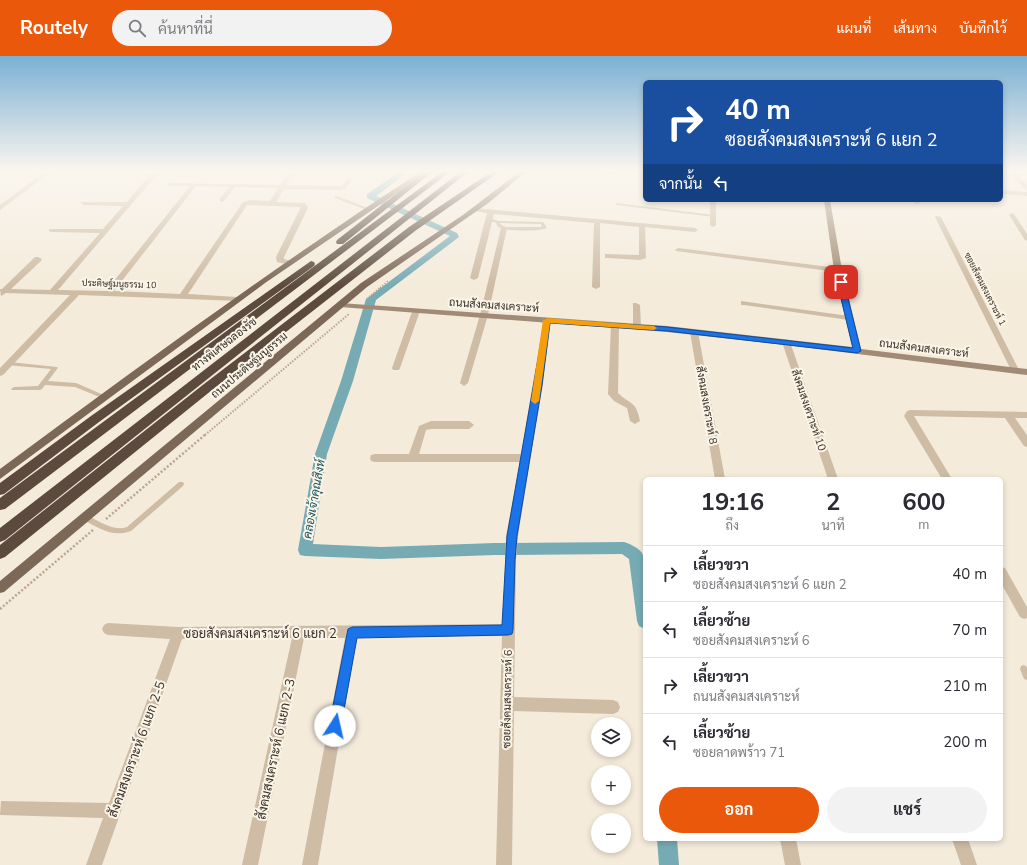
<!DOCTYPE html>
<html lang="th">
<head>
<meta charset="utf-8">
<style>
  body { margin:0; font-family:"Nunito Sans",Sarabun,sans-serif; background:#f2f2f3; color:#2b2b33; height:100vh; display:flex; flex-direction:column; font-size:15px; white-space:nowrap }
  * { box-sizing:border-box; margin:0 }
  p { font-size:13px; color:#7c7c81 }
  .icon { flex:none; width:22px; height:22px; fill:none; stroke:currentColor; stroke-width:2; stroke-linecap:round; stroke-linejoin:round }
  .map { position:relative; flex:1; overflow:hidden }
  .side { position:absolute; left:643px; top:421px; width:360px; height:364px; display:flex; flex-direction:column; background:#fff; border-radius:6px; box-shadow:0 2px 6px #0003 }
  .side>* { flex:none }
  .guide { position:absolute; left:643px; top:24px; width:360px; height:122px; border-radius:6px; box-shadow:0 2px 6px #0003; background:#1a4fa0; color:#fff; overflow:hidden }
  .buttons { position:absolute; left:591px; top:661px; display:grid; gap:8px }
  .buttons a { display:grid; place-items:center; width:40px; height:40px; border-radius:50%; background:#fff; box-shadow:0 2px 6px #0003; font-size:20px }
  .pin { position:absolute; display:grid; place-items:center; width:34px; height:34px; color:#fff; margin:-17px; border-radius:8px; box-shadow:0 2px 6px #0006 }
  .me { position:absolute; width:44px; margin:-22px; rotate:10deg; stroke-linejoin:round; filter:drop-shadow(0 0 3px #0008) }
  .turn { display:flex; align-items:center; gap:14px; height:84px; padding:0 16px; font-size:18px }
  .turn .icon { width:52px; height:52px; stroke-width:2.5 }
  .turn b { display:block; font-size:28px; line-height:34px }
  .then { display:flex; align-items:center; height:38px; padding:0 16px; background:#0003; gap:8px; font-size:15px }
  .eta { display:flex; justify-content:space-evenly; align-items:center; height:68px; text-align:center }
  .eta b { font-size:24px; font-weight:700; line-height:28px }
  .action { display:flex; gap:8px; margin-top:auto; padding:8px 16px }
  .action a { flex:1; height:46px; border-radius:24px; background:#ea580c; color:#fff; font-size:16px; font-weight:700; line-height:46px; text-align:center }
  .action a+a { background:#f2f2f3; color:#2b2b33 }
  ul { padding:0; list-style:none }
  li { display:flex; align-items:center; gap:12px; height:56px; padding:0 16px; border-top:1px solid #e1e1e2 }
  li div { flex:1 }
  li b { display:block; font-size:15px }
  li em { font-style:normal }
  header { display:flex; align-items:center; gap:24px; box-sizing:border-box; height:56px; padding:0 20px; background:#ea580c; color:#fff }
  header strong { font-size:19px }
  nav { display:flex; gap:22px; margin-inline-start:auto; font-size:14px }
  .search { width:280px; height:36px; background:#f2f2f3; display:flex; align-items:center; gap:10px; box-sizing:border-box; padding:0 14px; border-radius:22px; color:#7c7c81; font-size:15px }
  .map>svg:first-child { display:block }
  .lines { fill:none; stroke-linecap:round; stroke-linejoin:round }
  .canal { fill:#77abb4; fill-rule:evenodd }
  .path-far2 { stroke:#baa68f; stroke-width:1.5; stroke-dasharray:1.5 1.5; stroke-linecap:butt }
  .path-far1 { stroke:#baa68f; stroke-width:2; stroke-dasharray:1.5 1.5; stroke-linecap:butt }
  .path { stroke:#baa68f; stroke-width:2.5; stroke-dasharray:2 2; stroke-linecap:butt }
  .lane { fill:#cebca5; fill-rule:evenodd }
  .street { fill:#cebca5; fill-rule:evenodd }
  .secondary { fill:#a28b76; fill-rule:evenodd }
  .primary { fill:#7c6857; fill-rule:evenodd }
  .highway { fill:#5b4a3d; fill-rule:evenodd }
  .route { fill:#1a73e8; stroke:#114b97 }
  .slow { fill:#f59e0b }
  .labels { text-anchor:middle; stroke-width:4; stroke-linejoin:round; paint-order:stroke }
  .far-street-label { font-size:9px; fill:#392f27; stroke:#fbf5e8 }
  .street-label { font-size:11px; fill:#392f27; stroke:#fbf5e8 }
  .water-label { font-size:12px; font-style:italic; fill:#18525f; stroke:#fbf5e8 }
  .near-street-label { font-size:13px; fill:#392f27; stroke:#fbf5e8 }
</style>
</head>
<body>
<header>
<strong>Routely</strong>
<div class="search"><svg class="icon" aria-label="search" viewBox="0 0 24 24"><circle cx="10" cy="10" r="6"/><path d="M15 15l6 6"/></svg>ค้นหาที่นี่</div>
<nav><a>แผนที่</a><a>เส้นทาง</a><a>บันทึกไว้</a></nav>
</header>
<div class="map">
<svg width="1027" height="809" viewBox="0 0 1027 809">
  <rect width="100%" height="100%" fill="#f4ebdb"/>
  <g class="lines">
    <g class="canal">
      <path d="M399 116H408L376 140 457 177 459 181 376 244 353 325 327 398 313 488 381 491 495 487 624 486C630 488 639 492 642 497 649 509 645 557 645 573L639 570 637 565 629 503 622 498 495 499 381 503 305 500 300 499 298 494 315 398 341 325 366 243 450 180 367 142V138Z"/>
      <polygon points="657,783 677,783 679,809 659,809"/>
    </g>
    <polyline class="path-far2" points="380,232 389,224"/>
    <g class="path-far1">
      <polyline points="367,243 381,231"/>
      <polyline points="205,379 349,258"/>
    </g>
    <g class="path">
      <polyline points="106,463 206,378"/>
      <polyline points="0,553 93,474"/>
    </g>
    <g class="lane">
      <polygon points="593,116 611,116 618,118 616,119"/>
      <polygon points="335,140 337,140 370,153 367,154 335,142"/>
      <polygon points="616,147 714,159 716,160 714,161 617,149 615,148"/>
      <path d="M489 162 498 165 542 166H543L547 172C538 176 507 175 498 171L496 167 489 164ZM500 167 541 168 542 171H505L501 169Z"/>
      <polygon points="9,306 57,311 58,312 57,313 48,325 76,327 106,340 107,341 106,342 102,342 75,331 45,329 42,333 40,334 12,334 11,333 14,331 38,330 51,313 7,309 6,308 7,307"/>
      <path d="M179 426H183L184 428 183 430 131 475C112 482 100 472 83 464L82 462 83 460 85 459C99 464 112 476 127 471Z"/>
      <polygon points="1024,609 1027,611 1027,624 1024,623 1020,613 1021,610"/>
    </g>
    <g class="street">
      <polygon points="44,116 51,116 0,154 0,149"/>
      <path d="M152 116H159L58 234 106 235 190 130H170L167 128 168 127 280 129 290 116H297L286 129 339 130H342L348 121 353 122 346 132 339 134 284 133 276 146 304 147 306 148 308 152 284 201V203L291 205V209L277 206 276 201 301 151 247 149 188 238 237 241H240V245L79 239 3 319 0 320V312L70 239 6 237 1 240 0 233H2L35 201H38L42 203 41 205 11 233 50 234 100 177 51 176 49 175V173H103L123 150 84 149 81 147 82 146H127ZM196 130 229 131 219 144 222 146 224 145 235 131 278 132 270 145 251 144 243 146 180 238 114 235Z"/>
      <polygon points="1008,116 1015,116 1027,129 1027,135"/>
      <polygon points="1001,134 1027,136 1027,140 1001,138"/>
      <polygon points="710,144 716,144 716,169 713,171 710,169"/>
      <polygon points="913,144 919,144 920,147 915,148"/>
      <polygon points="475,152 695,172 698,174 695,176 645,171 646,202 640,204 608,202 605,202 605,198 639,199 639,171 600,167 600,231 596,233 592,231 594,167 494,158 478,222 474,224 470,222 487,157 473,155 473,153"/>
      <polygon points="1012,157 1014,158 1027,178 1027,185 1025,184 1009,159"/>
      <polygon points="936,160 941,161 1019,314 1018,316 1012,316 1011,314 935,161"/>
      <polygon points="504,170 507,172 488,259 468,327 464,330 460,327 480,259 501,172"/>
      <polygon points="678,192 838,212 842,214 838,216 676,195 675,194"/>
      <polygon points="741,245 849,260 853,262 849,264 744,249 741,249"/>
      <polygon points="633,247 636,247 640,249 641,271 637,274 633,271"/>
      <polygon points="413,253 419,253 420,255 400,312 399,314 393,314 392,312"/>
      <polygon points="544,262 550,262 551,264 542,330 518,480 516,504 514,641 613,644 618,646 620,651 618,656 613,658 514,655 512,809 496,809 502,580 357,581 318,809 302,809 345,582 304,582 258,809 242,809 292,582 182,583 102,809 86,809 103,762 0,759 1,745 109,747 170,583 108,579 104,577 102,573 104,569 108,567 178,571 503,568 506,480 520,406 375,406 371,405 370,402 371,399 375,398 409,398 419,370 431,365 469,365 474,369 469,373 431,373 426,374 419,398 521,398"/>
      <path d="M615 266 619 269 618 337C630 349 636 344 640 365L635 368 630 365 627 352 614 345 608 338 611 269Z"/>
      <polygon points="694,273 698,276 725,423 715,423 690,276"/>
      <polygon points="786,283 790,286 838,423 828,423 782,286"/>
      <polygon points="910,354 1027,356 1027,362 1015,362 1027,379 1027,391 1024,390 1005,362 914,360 952,423 942,423 904,360 907,355"/>
      <polygon points="1001,511 1005,512 1027,551 1027,562 1024,563 1020,561 1001,527"/>
      <polygon points="780,783 796,783 801,809 785,809"/>
      <polygon points="952,783 968,783 977,809 961,809"/>
    </g>
    <polygon class="secondary" points="824,144 830,144 842,214 861,293 1027,313 1027,319 786,289 667,276 340,251 336,249 340,247 667,270 852,291 834,214"/>
    <g class="primary">
      <path d="M420 116H428L265 227 0 423V413C138 311 276 210 420 116Z"/>
      <polygon points="519,116 526,116 487,148 367,231 4,536 0,537 0,525 361,227 463,159"/>
    </g>
    <g class="highway">
      <polygon points="424,116 432,116 343,188 337,188 336,186 337,184"/>
      <polygon points="442,116 450,116 5,453 0,454 0,442"/>
      <polygon points="460,116 468,116 5,484 0,486 0,472"/>
      <polygon points="491,116 499,116 415,175 212,334 5,501 0,503 0,489 204,328 409,171"/>
      <polygon points="311,205 314,206 315,208 314,210 99,366 4,438 0,439 0,427 91,360"/>
    </g>
  </g>
  <linearGradient id="sky" x2="0" y2="1"><stop stop-color="#7bb0d3"/><stop offset="0.5" stop-color="#faf6ef"/><stop offset="1" stop-color="#faf6ef" stop-opacity="0"/></linearGradient>
  <rect width="1027" height="230" fill="url(#sky)"/>
  <polygon class="route" points="841,224 844,226 861,295 857,297 667,275 550,267 542,330 517,480 515,504 513,574 512,578 508,579 357,582 341,670 339,674 335,676 331,674 329,670 348,573 352,571 502,569 507,480 545,263 667,271 853,292 837,226"/>
  <polygon class="slow" points="547,262 654,270 657,272 654,274 550,267 539,345 535,348 531,345 543,264"/>
  <g class="labels">
    <g class="far-street-label">
      <text transform="translate(119 228) rotate(2)" y="3">ประดิษฐ์มนูธรรม 10</text>
      <text transform="translate(985 233) rotate(63)" y="3">ซอยสังคมสงเคราะห์ 1</text>
    </g>
    <g class="street-label">
      <text transform="translate(494 249) rotate(4)" y="4">ถนนสังคมสงเคราะห์</text>
      <text transform="translate(224 288) rotate(-38)" y="4">ทางพิเศษฉลองรัช</text>
      <text transform="translate(924 292) rotate(7)" y="4">ถนนสังคมสงเคราะห์</text>
      <text transform="translate(249 309) rotate(-40)" y="4">ถนนประดิษฐ์มนูธรรม</text>
      <text transform="translate(707 349) rotate(80)" y="4">สังคมสงเคราะห์ 8</text>
      <text transform="translate(809 354) rotate(71)" y="4">สังคมสงเคราะห์ 10</text>
      <text transform="translate(507 643) rotate(-89)" y="4">ซอยสังคมสงเคราะห์ 6</text>
    </g>
    <g class="water-label">
      <text transform="translate(314 443) rotate(-80)" y="4">คลองเจ้าคุณสิงห์</text>
    </g>
    <g class="near-street-label">
      <text x="260" y="582">ซอยสังคมสงเคราะห์ 6 แยก 2</text>
      <text transform="translate(136 693) rotate(-70)" y="5">สังคมสงเคราะห์ 6 แยก 2-5</text>
      <text transform="translate(275 693) rotate(-78)" y="5">สังคมสงเคราะห์ 6 แยก 2-3</text>
    </g>
  </g>
</svg>
<div class="buttons">
<a><svg class="icon" aria-label="layers" viewBox="0 0 24 24"><path d="M12 4l9 5-9 5-9-5zM3 14l9 5 9-5"/></svg></a>
<a>+</a>
<a>−</a>
</div>
<div class="pin" style="left:841px;top:226px;background:#d93025"><svg class="icon" aria-label="arrive" viewBox="0 0 24 24"><path d="M6 21V4h12l-3 4 3 4H6"/></svg></div>
<svg class="me" style="left:335px;top:670px" viewBox="-20 -20 40 40"><circle r="19" fill="#fff"/><path d="M0-13L10 11 0 6-10 11z" fill="#1a73e8"/></svg>
<div class="guide">
<div class="turn"><svg class="icon" aria-label="right" viewBox="0 0 24 24"><path d="M7 20v-9h11M14 6l5 5-5 5"/></svg><div><b>40 m</b>ซอยสังคมสงเคราะห์ 6 แยก 2</div></div>
<div class="then">จากนั้น<svg class="icon" aria-label="left" viewBox="0 0 24 24"><path d="M17 20v-9H6M10 6l-5 5 5 5"/></svg></div>
</div>
<section class="side">
<div class="eta">
<div><b>19:16</b><p>ถึง</p></div>
<div><b>2</b><p>นาที</p></div>
<div><b>600</b><p>m</p></div>
</div>
<ul>
<li><svg class="icon" aria-label="right" viewBox="0 0 24 24"><path d="M7 20v-9h11M14 6l5 5-5 5"/></svg><div><b>เลี้ยวขวา</b><p>ซอยสังคมสงเคราะห์ 6 แยก 2</p></div><em>40 m</em></li>
<li><svg class="icon" aria-label="left" viewBox="0 0 24 24"><path d="M17 20v-9H6M10 6l-5 5 5 5"/></svg><div><b>เลี้ยวซ้าย</b><p>ซอยสังคมสงเคราะห์ 6</p></div><em>70 m</em></li>
<li><svg class="icon" aria-label="right" viewBox="0 0 24 24"><path d="M7 20v-9h11M14 6l5 5-5 5"/></svg><div><b>เลี้ยวขวา</b><p>ถนนสังคมสงเคราะห์</p></div><em>210 m</em></li>
<li><svg class="icon" aria-label="left" viewBox="0 0 24 24"><path d="M17 20v-9H6M10 6l-5 5 5 5"/></svg><div><b>เลี้ยวซ้าย</b><p>ซอยลาดพร้าว 71</p></div><em>200 m</em></li>
</ul>
<div class="action"><a>ออก</a><a>แชร์</a></div>
</section>
</div>
</body>
</html>
